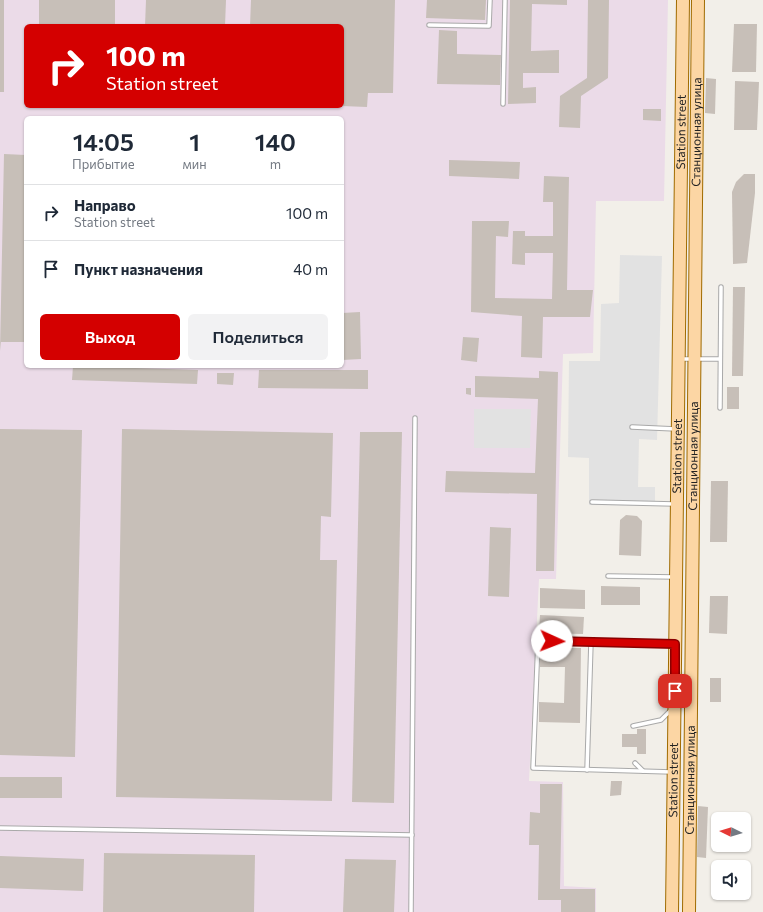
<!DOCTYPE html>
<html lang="ru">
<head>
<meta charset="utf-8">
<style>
  body { margin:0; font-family:Commissioner,sans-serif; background:#f2f2f3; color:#1f2937; height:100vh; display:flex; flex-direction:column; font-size:15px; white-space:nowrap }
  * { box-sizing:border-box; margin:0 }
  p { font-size:13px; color:#747a83 }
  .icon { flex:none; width:22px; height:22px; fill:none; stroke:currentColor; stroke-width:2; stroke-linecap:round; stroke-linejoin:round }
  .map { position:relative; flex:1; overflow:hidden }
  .sheet { position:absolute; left:24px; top:116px; width:320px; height:252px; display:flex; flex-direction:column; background:#fff; border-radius:6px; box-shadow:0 1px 3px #0004 }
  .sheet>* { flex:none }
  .banner { position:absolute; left:24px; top:24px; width:320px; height:84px; border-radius:6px; box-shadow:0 1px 3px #0004; background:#d40000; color:#fff; overflow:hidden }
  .needle { width:26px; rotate:275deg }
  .controls { position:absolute; left:711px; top:812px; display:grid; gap:8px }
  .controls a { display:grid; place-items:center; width:40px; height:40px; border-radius:6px; background:#fff; box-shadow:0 1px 3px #0004; font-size:20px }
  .pin { position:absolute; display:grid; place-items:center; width:34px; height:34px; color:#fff; margin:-17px; border-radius:8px; box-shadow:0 2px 6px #0006 }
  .me { position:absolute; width:44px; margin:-22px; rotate:92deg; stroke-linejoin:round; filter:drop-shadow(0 0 3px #0008) }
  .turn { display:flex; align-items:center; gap:14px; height:84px; padding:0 16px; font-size:18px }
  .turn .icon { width:52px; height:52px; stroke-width:2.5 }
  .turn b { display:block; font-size:28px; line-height:34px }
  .eta { display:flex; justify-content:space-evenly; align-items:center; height:68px; text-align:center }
  .eta b { font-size:24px; font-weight:600; line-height:28px }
  .cta { display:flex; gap:8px; margin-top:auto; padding:8px 16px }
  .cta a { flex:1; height:46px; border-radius:6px; background:#d40000; color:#fff; font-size:16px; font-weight:600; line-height:46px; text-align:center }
  .cta a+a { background:#f2f2f3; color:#1f2937 }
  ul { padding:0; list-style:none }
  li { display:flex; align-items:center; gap:12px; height:56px; padding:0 16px; border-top:1px solid #e0e1e3 }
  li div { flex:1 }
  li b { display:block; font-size:15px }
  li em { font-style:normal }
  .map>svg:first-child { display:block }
  .industrial { fill:#ebdbe8; fill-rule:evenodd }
  .parking { fill:#e2e2e2 }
  .building { fill:#c7bfb8 }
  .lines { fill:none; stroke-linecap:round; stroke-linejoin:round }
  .service-casing { stroke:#a9a9a9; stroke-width:5.5 }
  .primary-casing { stroke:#a06b00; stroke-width:14 }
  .service { stroke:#fff; stroke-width:3.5 }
  .primary { stroke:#fcd6a4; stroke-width:12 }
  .route-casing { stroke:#8a0000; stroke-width:10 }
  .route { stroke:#d40000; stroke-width:7 }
  .labels { text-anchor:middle; stroke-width:3; stroke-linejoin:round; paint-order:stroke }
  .street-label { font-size:12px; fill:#222; stroke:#fff }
</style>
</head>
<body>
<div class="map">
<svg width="763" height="912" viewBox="0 0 763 912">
  <rect width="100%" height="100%" fill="#f2efe9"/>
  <path class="industrial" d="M0 0H668L664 201H596L593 353 563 354 556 579H539L529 781 563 782 564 886 596 888V912H0ZM26 26H342V106H26ZM26 118H342V366H26Z"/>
  <g class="parking">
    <polygon points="620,255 662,256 657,440 639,439 638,487 655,487 655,506 589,505 589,458 568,457 569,361 600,361 601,304 619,303"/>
    <polygon points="474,409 531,409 530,448 474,448"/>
  </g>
  <g class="building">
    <rect x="0" y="0" width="4" height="92"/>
    <rect x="39" y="0" width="76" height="26"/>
    <polygon points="146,0 226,0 225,26 145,26"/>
    <polygon points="251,0 395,0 393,93 368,93 367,107 342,106 342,26 250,26"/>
    <polygon points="427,0 486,0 485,20 426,18"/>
    <polygon points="510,0 567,0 567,5 532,4 531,51 559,50 559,73 523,73 523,88 536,87 536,103 508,104"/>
    <polygon points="588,0 609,0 608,78 581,96 580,128 559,127 560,96 587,78"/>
    <polygon points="734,24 757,24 756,72 732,72"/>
    <polygon points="439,30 457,31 457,54 501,55 500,85 437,84"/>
    <polygon points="706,78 716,79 715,114 705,113"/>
    <polygon points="735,81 759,82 757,130 734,130"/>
    <polygon points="643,109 661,109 661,121 643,120"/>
    <polygon points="4,154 26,155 26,342 1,342 0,351"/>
    <polygon points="449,160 520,162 519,179 449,176"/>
    <polygon points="744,174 755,174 755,193 747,263 733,264 732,192 736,182"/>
    <polygon points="544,176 569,177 567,290 593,290 590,317 543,317 542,358 521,357 522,316 471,312 472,221 509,221 508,237 496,236 495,298 552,299 553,253 525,253 525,265 512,264 513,231 525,231 525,236 553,236 553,202 543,202"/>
    <polygon points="733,287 745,287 743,376 732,376"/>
    <polygon points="360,312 361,359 342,360 342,313"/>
    <polygon points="463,337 479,338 477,362 461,360"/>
    <polygon points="73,366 198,370 197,384 72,380"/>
    <polygon points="259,370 368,370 368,389 258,388"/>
    <polygon points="539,371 558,372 554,571 536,571 537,494 445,492 446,471 535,473 538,399 475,397 475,376 539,378"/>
    <polygon points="217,373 234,373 233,385 217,384"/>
    <rect x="727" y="387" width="12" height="22"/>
    <polygon points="466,388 471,388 471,395 466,394"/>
    <polygon points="0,429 82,430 75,757 0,755"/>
    <polygon points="122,429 333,433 331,517 321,516 320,560 337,560 332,801 116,797"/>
    <polygon points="360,432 402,432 394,803 352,802"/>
    <polygon points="711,481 728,481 727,542 710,542"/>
    <polygon points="626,515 637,516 642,521 641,556 619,555 620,520"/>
    <polygon points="490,527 511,528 509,597 488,596"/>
    <polygon points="601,586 640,587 640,605 601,605"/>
    <polygon points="540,588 585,590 585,609 540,608"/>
    <polygon points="710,596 728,596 727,634 709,633"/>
    <polygon points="540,615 584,617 583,634 539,633"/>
    <polygon points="540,648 581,648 580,723 539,722 539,702 564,703 565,667 540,667"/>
    <rect x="710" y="678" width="11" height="24"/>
    <polygon points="637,729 646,729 646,754 637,754 637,747 622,747 622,734 637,734"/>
    <rect x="0" y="777" width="62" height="21"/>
    <polygon points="611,781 622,781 621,795 610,796"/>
    <polygon points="540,784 562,784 560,889 595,889 595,912 561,912 561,900 538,900 539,845 529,845 530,812 540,813"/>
    <polygon points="698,806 708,807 706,858 697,857"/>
    <polygon points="104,853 255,855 254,912 103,912"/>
    <polygon points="0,856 84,859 83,891 0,888"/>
    <polygon points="345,859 396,860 394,912 343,912"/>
  </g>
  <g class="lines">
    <g class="service-casing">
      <g id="service">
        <polyline points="429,25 489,26 490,0"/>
        <polyline points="503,104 505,0"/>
        <polyline points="681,359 720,359"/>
        <polyline points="720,408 721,287"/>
        <polyline points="632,427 676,429"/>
        <polyline points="592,502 674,504"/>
        <polyline points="608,576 675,577"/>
        <polyline points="633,726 661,720 671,710"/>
        <polyline points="635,763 643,771"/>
        <polyline points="587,770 591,642"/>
        <polyline points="672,772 533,768 538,640 674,644"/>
        <polyline points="0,828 412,835"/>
        <polyline points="411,912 415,418"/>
      </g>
    </g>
    <g class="primary-casing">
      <g id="primary">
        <path id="s1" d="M672 912 683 0"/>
        <path id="s2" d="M689 912 698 0"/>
      </g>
    </g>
    <use href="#service" class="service"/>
    <use href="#primary" class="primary"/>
  </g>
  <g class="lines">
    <g class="route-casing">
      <polyline id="route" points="552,641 675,644 675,691"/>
    </g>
    <use href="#route" class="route"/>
  </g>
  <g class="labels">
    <g class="street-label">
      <text dy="4" stroke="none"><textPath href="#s1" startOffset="780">Station street</textPath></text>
      <text dy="4" stroke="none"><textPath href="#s2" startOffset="780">Станционная улица</textPath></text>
      <text dy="4" stroke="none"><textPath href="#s1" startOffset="456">Station street</textPath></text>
      <text dy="4" stroke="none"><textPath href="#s2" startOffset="456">Станционная улица</textPath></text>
      <text dy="4" stroke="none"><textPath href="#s1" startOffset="132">Station street</textPath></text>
      <text dy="4" stroke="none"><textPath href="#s2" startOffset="132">Станционная улица</textPath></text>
    </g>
  </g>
</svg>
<div class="controls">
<a><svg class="needle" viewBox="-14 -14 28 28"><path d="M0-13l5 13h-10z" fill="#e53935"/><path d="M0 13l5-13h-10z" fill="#747a83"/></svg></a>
<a><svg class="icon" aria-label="sound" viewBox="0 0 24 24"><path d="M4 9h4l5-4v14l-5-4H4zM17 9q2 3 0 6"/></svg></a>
</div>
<div class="pin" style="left:675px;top:691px;background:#d93025"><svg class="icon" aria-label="arrive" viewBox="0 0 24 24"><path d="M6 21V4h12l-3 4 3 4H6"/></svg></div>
<svg class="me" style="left:552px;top:641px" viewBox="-20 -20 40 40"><circle r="19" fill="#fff"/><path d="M0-13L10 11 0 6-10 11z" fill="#d40000"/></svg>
<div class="banner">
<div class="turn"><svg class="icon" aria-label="right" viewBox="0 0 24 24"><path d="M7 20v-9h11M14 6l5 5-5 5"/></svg><div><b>100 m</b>Station street</div></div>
</div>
<section class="sheet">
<div class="eta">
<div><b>14:05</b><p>Прибытие</p></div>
<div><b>1</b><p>мин</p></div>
<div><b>140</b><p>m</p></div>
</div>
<ul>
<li><svg class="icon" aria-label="right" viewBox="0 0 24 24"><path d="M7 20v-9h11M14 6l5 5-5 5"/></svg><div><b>Направо</b><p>Station street</p></div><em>100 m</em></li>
<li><svg class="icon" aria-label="arrive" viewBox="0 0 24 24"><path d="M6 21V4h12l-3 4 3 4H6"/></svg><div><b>Пункт назначения</b></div><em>40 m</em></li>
</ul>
<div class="cta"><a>Выход</a><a>Поделиться</a></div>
</section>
</div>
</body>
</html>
